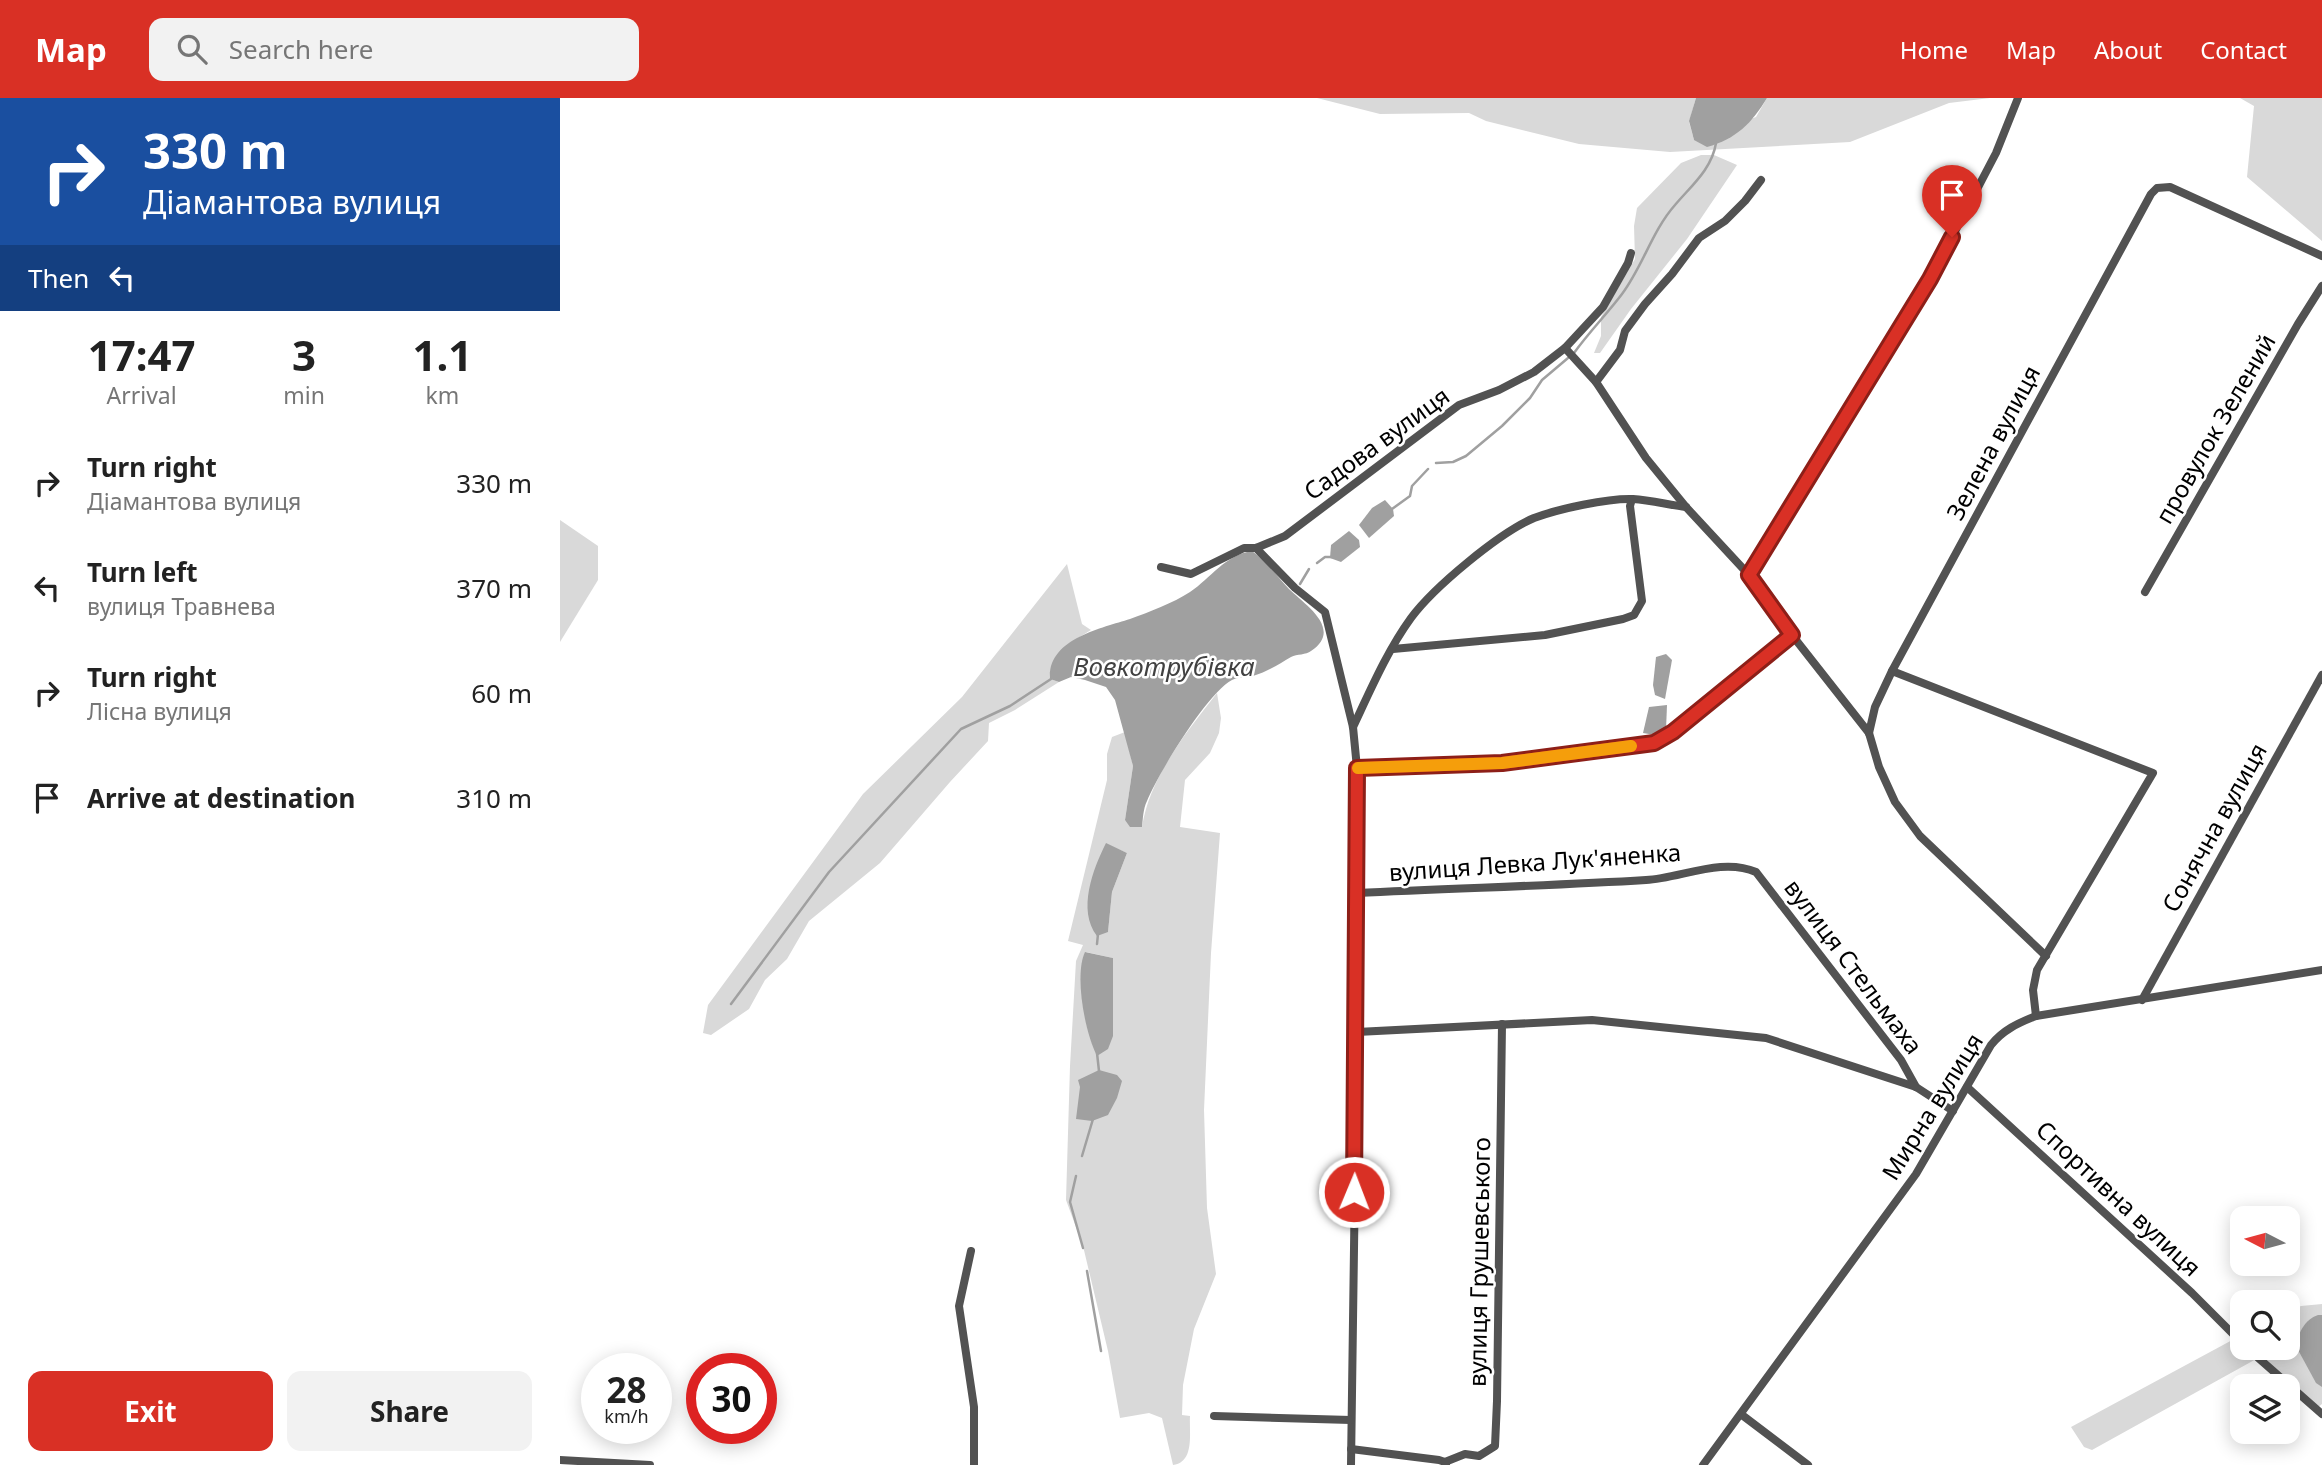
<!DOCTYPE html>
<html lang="en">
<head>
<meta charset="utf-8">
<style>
  body { margin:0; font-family:"Noto Sans",sans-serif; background:#f2f2f2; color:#222; height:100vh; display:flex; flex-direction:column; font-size:26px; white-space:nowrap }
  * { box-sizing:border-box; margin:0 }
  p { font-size:23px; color:#767676 }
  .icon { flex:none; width:38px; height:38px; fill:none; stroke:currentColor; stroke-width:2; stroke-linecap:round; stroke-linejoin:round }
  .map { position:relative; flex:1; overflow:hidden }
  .panel { display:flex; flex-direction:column; background:#fff; width:560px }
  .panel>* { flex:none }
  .top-card { background:#1a4fa0; color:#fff; overflow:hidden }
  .needle { width:46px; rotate:276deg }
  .tools { position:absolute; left:1670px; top:1108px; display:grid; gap:14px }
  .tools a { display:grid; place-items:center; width:70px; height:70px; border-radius:14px; background:#fff; box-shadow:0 4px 18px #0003; font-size:35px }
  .speed { position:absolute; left:21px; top:1255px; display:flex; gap:14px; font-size:35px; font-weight:700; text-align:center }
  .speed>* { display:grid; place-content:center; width:91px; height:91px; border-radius:50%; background:#fff; box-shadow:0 4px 18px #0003; line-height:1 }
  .speed small { font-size:18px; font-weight:400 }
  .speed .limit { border:10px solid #d22; background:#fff; color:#111 }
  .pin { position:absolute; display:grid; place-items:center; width:60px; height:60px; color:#fff; margin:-72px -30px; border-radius:50% 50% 50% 0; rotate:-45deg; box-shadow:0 0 7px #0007 }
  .pin .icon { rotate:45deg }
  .me { position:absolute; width:77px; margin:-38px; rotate:1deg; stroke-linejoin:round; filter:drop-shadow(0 0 5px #0008) }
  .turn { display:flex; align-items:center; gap:24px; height:147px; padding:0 28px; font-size:32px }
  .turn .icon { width:91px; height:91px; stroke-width:2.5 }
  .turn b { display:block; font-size:49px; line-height:60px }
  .then { display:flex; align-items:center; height:66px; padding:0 28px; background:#0003; gap:14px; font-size:26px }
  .eta { display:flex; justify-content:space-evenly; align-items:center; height:119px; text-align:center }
  .eta b { font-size:42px; font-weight:700; line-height:49px }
  .cta { display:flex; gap:14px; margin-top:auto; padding:14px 28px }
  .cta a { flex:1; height:80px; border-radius:14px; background:#d93025; color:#fff; font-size:28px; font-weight:700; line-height:80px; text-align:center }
  .cta a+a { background:#f2f2f2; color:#222 }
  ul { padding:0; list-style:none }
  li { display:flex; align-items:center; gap:21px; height:105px; padding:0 28px }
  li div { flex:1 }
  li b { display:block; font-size:26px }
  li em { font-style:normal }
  header { display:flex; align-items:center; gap:42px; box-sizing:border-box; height:98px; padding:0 35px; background:#d93025; color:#fff }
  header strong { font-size:33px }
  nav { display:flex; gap:38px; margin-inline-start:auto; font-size:24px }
  .search { width:490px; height:63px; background:#f2f2f2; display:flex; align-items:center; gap:18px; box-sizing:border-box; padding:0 24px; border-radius:14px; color:#767676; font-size:26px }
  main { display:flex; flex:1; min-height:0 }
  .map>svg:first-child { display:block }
  .green { fill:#d9d9d9; fill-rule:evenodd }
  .water { fill:#a0a0a0 }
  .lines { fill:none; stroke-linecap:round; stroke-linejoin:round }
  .stream { stroke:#a0a0a0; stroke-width:2.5 }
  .minor { stroke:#525252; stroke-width:8 }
  .route-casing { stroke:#8d1f18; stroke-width:18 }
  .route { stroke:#d93025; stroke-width:12 }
  .slow { stroke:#f59e0b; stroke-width:12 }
  .labels { text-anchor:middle; stroke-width:5; stroke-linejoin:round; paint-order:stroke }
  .street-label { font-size:24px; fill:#000; stroke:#fff }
  .water-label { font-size:26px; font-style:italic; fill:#414141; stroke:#fff }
</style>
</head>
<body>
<header>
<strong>Map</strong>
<div class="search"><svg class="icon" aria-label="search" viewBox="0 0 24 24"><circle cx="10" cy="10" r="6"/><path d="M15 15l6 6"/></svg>Search here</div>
<nav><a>Home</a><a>Map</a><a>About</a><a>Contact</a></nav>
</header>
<main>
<section class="panel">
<div class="top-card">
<div class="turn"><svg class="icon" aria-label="right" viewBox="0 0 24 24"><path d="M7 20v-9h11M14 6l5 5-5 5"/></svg><div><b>330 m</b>Діамантова вулиця</div></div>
<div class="then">Then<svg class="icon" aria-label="left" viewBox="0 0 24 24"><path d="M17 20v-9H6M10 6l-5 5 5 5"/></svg></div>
</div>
<div class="eta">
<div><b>17:47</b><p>Arrival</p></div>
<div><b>3</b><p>min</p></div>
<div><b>1.1</b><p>km</p></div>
</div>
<ul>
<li><svg class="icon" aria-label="right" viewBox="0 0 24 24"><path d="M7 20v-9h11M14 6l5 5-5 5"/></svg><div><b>Turn right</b><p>Діамантова вулиця</p></div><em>330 m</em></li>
<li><svg class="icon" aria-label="left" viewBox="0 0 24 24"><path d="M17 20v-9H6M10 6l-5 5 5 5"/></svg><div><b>Turn left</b><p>вулиця Травнева</p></div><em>370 m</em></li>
<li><svg class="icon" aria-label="right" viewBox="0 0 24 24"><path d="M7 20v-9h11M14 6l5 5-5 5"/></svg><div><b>Turn right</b><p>Лісна вулиця</p></div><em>60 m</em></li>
<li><svg class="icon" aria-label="arrive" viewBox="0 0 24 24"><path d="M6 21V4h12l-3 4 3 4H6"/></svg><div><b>Arrive at destination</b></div><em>310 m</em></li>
</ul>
<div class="cta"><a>Exit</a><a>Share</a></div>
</section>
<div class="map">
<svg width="1762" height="1367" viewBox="0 0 1762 1367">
  <rect width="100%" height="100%" fill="#fff"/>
  <g class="green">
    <polygon points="757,0 1136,0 1129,24 1134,42 1196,19 1207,0 1430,0 1389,5 1290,44 1110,54 1019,46 926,23 909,15 820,16"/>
    <polygon points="1680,0 1762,0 1762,143 1687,79 1694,8"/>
    <polygon points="1141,57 1154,57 1177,67 1127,141 1071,211 1040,255 1034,255 1041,238 1041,219 1075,161 1074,128 1077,110 1121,65"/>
    <polygon points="0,422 38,448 38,482 0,544"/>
    <path d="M507 466 522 526 531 532C513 543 488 558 490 581L499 584 455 612 429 625 428 643 390 684 320 765 249 823 227 861 205 882 189 911 151 937 143 935 148 907 303 696 402 599Z"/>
    <path d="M657 595 661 620 659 635 650 655 625 682 620 729 660 735 651 855 644 1012 647 1110 656 1176 634 1231 623 1287 622 1317 630 1318C629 1335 635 1364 613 1367L602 1320 589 1315 560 1320 548 1253 523 1148 506 1102 510 968 516 863 523 847 508 843 547 682V656L552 639 565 634 573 668 565 722 582 729C590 678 626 635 657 595ZM546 746 567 755 552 794 548 834ZM526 854 553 860 552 916Z"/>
    <polygon points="1762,1206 1762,1306 1756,1311 1698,1260 1532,1352 1524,1349 1511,1329 1676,1240 1682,1234 1682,1250 1727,1250 1727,1214 1741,1208"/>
  </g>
  <g class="water">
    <path d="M1136 0H1207C1192 25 1176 41 1147 49L1134 42 1129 23Z"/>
    <polygon points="825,402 833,411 834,418 809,440 799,427 812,410"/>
    <polygon points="789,433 799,442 800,449 781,464 770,460 771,447"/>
    <path d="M692 453C707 464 717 478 729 491 744 506 784 531 751 553 746 557 737 556 731 559 719 566 707 574 693 578 687 579 678 579 672 582 647 595 598 676 587 703 583 711 583 721 582 729H570L565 722 573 668 555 602 546 589 525 582 511 579 499 584 490 581C487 541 542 530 570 521 589 514 613 505 630 494 651 480 665 457 692 453Z"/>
    <polygon points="1106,556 1112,562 1105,601 1095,597 1093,587 1096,559"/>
    <polygon points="1107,607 1106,632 1101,638 1083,635 1089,609"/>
    <path d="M546 745 567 755 552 794 548 834 537 838C517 812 533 771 546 745Z"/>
    <path d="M525 854 553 860V938L548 951 537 958C525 935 514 877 525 854Z"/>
    <polygon points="539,972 557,977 562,983 557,1000 548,1017 532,1023 516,1021 520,989 518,982"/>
    <path d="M1758 1217H1762V1289L1756 1285 1737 1250C1736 1237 1745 1221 1758 1217Z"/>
  </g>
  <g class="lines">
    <g class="stream">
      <path d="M1014 255C1029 234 1047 216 1062 196 1083 168 1092 133 1115 107 1131 88 1152 71 1156 45"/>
      <polyline points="876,365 893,364 906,358 942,328 970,300 982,282 1008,260"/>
      <polyline points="832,411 850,398 852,388 868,371"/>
      <polyline points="757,465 765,459 772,459"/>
      <polyline points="740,486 749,471"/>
      <polyline points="537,846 538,836"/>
      <polyline points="171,906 269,774 401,631 450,608 491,581"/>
      <polyline points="537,955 539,973"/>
      <polyline points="522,1058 533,1021"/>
      <polyline points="516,1078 510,1104 523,1150"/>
      <polyline points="527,1173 541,1253"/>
    </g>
    <g class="minor">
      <polyline points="1005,250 1036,284 1086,360 1126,409 1189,477 1232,537 1309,635 1319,669 1335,704 1360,738 1486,858"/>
      <polyline points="1036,284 1060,252 1065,233 1085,206 1112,176 1139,140 1165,123 1185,103 1201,82"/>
      <polyline points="696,450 735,490 765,514 793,629 797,670 797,934 791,1367"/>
      <polyline points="601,469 631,476 684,450 696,450 725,438 899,307 939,292 974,274 1005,250 1043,209 1068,165 1071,155"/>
      <polyline points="1189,477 1370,181 1436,55 1458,0"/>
      <polyline points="1585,494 1738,226 1762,188"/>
      <polyline points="833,551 985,537 1063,521 1074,517 1082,503 1070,408 1072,401"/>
      <polyline points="1332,573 1593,675 1477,872 1473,892 1476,918"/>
      <path d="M793 629C810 593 827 553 851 520 874 489 939 435 974 420 998 411 1048 400 1073 401 1091 402 1109 407 1126 409"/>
      <polyline points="1309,635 1315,609 1332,573 1591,96 1597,90 1610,89 1762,158"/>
      <polyline points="797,670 942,665 1094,645 1113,634 1232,537"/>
      <path d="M797 795C893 790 990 788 1086 782 1121 780 1162 759 1196 774L1341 962 1356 989"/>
      <polyline points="1582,902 1762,577"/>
      <polyline points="797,934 1032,922 1206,940 1356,989 1393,1013"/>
      <polyline points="1407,989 1632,1195 1682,1245"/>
      <polyline points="411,1153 399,1208 414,1309 414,1367"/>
      <polyline points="1687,1250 1762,1316"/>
      <polyline points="1182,1317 1248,1367"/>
      <polyline points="654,1318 791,1322"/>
      <polyline points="791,1351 879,1362 885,1364 886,1367"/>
      <polyline points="0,1362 90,1367"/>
      <polyline points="885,1364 905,1356 919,1358 935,1348 937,1303 942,926"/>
      <path d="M1143 1367 1356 1076 1431 947C1443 932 1458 925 1476 918L1762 872"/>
    </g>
  </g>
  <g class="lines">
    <g class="route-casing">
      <polyline id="route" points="794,1094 797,670 942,665 1094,645 1113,634 1232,537 1189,477 1370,181 1392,139"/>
    </g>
    <use href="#route" class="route"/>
    <polyline class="slow" points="798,670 942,665 1071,648"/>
  </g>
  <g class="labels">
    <g class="street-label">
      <text transform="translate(1656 331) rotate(-60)" y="8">провулок Зелений</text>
      <text transform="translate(1434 345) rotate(-62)" y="8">Зелена вулиця</text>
      <text transform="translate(817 346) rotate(-36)" y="8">Садова вулиця</text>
      <text transform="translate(1655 730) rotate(-61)" y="8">Сонячна вулиця</text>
      <text transform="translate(975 765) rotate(-4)" y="8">вулиця Левка Лук'яненка</text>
      <text transform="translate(1293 869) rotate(53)" y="8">вулиця Стельмаха</text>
      <text transform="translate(1373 1009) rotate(-58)" y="8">Мирна вулиця</text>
      <text transform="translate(1558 1101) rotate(43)" y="8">Спортивна вулиця</text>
      <text transform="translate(920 1164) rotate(-89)" y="8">вулиця Грушевського</text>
    </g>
    <g class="water-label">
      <text x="604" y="578">Вовкотрубівка</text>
    </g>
  </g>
</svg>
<div class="tools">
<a><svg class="needle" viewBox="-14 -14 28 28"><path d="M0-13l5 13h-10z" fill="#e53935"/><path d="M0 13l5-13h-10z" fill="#767676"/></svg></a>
<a><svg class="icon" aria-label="search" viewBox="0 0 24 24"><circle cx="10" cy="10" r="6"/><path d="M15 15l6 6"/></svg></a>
<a><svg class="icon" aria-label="layers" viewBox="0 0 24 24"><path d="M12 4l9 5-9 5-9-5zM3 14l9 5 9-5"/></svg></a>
</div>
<div class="speed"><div>28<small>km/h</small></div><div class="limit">30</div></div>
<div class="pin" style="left:1392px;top:139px;background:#d93025"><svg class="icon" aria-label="arrive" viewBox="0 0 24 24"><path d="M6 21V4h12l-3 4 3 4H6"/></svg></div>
<svg class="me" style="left:794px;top:1094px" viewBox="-20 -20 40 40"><circle r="17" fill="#d93025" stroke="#fff" stroke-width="3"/><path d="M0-11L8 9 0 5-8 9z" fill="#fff"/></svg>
</div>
</main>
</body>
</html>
